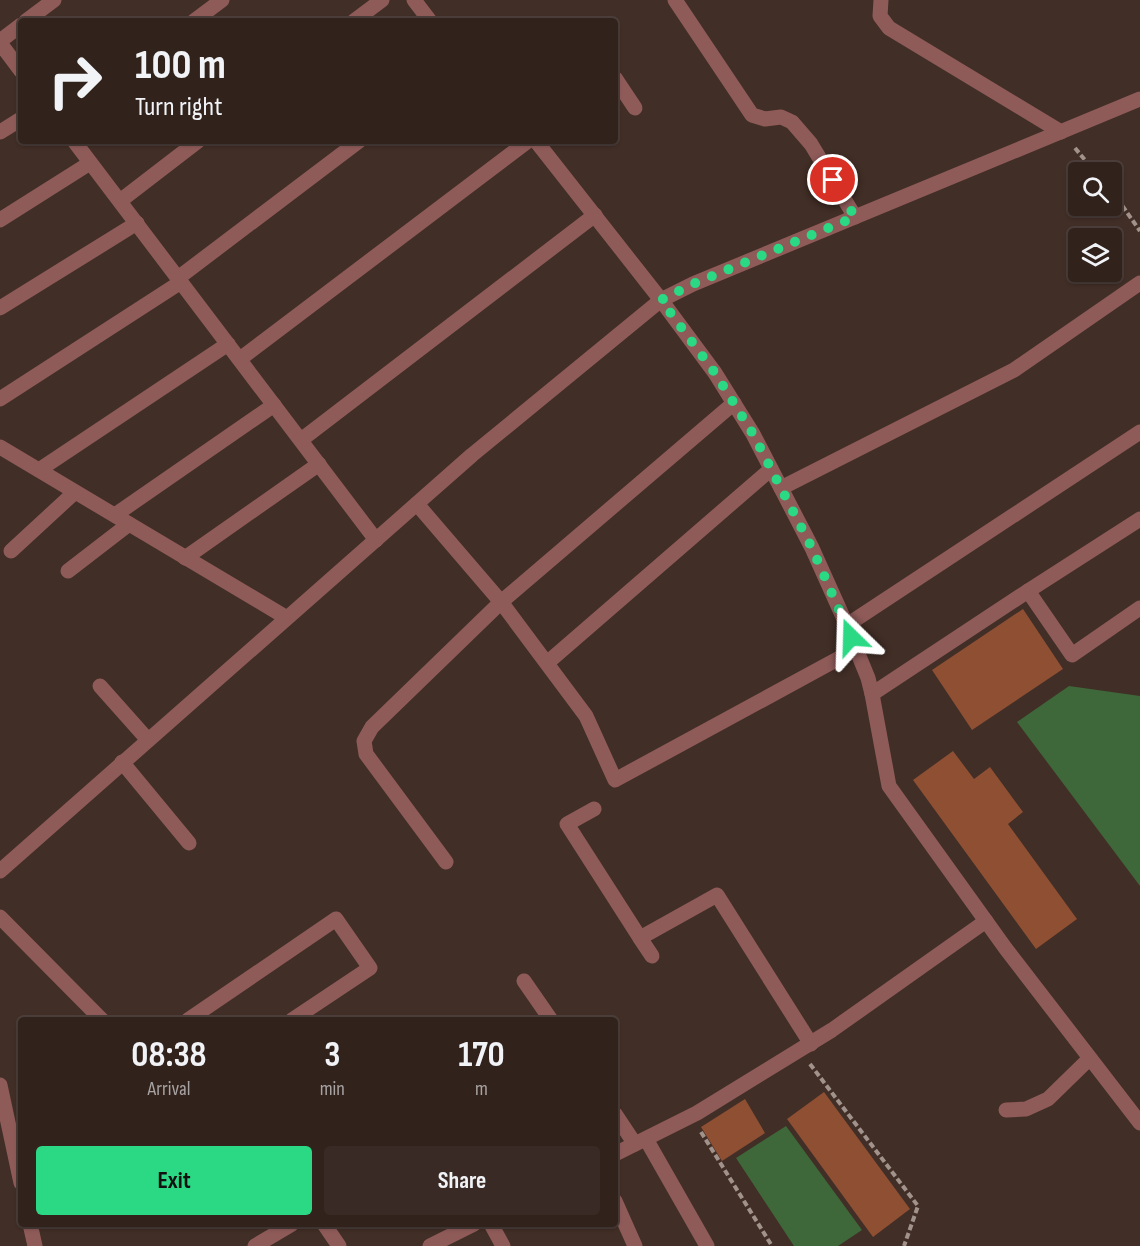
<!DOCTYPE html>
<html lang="en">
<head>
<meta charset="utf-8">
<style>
  body { margin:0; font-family:"Sofia Sans Condensed",sans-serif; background:#392a25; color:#f1f3f6; height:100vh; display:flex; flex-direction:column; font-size:22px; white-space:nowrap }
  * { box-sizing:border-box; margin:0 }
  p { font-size:20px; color:#a8a4a3 }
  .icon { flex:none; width:33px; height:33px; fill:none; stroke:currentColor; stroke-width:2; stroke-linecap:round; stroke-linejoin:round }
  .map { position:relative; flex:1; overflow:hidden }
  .sheet { position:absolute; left:18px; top:1017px; width:600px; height:210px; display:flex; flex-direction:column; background:#31221c; border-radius:6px; box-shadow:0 2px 4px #0004,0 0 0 2px #4c3f3b }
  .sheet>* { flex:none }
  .guide { position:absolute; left:18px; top:18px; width:600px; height:126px; border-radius:6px; box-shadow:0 2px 4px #0004,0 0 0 2px #4c3f3b; background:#31221c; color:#f1f3f6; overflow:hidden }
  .buttons { position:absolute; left:1068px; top:162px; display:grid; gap:12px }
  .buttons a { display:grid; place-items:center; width:54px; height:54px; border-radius:6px; background:#31221c; box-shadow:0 2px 4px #0004,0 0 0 2px #4c3f3b; font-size:30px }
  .pin { position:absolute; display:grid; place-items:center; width:51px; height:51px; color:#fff; margin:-26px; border:3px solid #fff; border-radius:50%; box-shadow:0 2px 6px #0007 }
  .me { position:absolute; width:66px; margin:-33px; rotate:338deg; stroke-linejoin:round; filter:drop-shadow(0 0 4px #0008) }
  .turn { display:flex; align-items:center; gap:21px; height:126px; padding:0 18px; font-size:27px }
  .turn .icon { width:78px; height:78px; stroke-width:2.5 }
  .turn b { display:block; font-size:42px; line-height:51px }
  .eta { display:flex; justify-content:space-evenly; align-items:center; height:102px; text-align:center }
  .eta b { font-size:36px; font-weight:700; line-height:42px }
  .primary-button { display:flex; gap:12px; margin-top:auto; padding:12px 18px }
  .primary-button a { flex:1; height:69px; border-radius:6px; background:#2bd884; color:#111; font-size:24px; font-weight:700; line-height:69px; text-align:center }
  .primary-button a+a { background:#392a25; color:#f1f3f6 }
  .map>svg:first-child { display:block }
  .green { fill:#3e673a }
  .building { fill:#8e4f33 }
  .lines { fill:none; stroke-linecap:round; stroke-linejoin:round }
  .path { stroke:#a1928b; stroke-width:4; stroke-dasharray:6 3; stroke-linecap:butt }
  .minor { stroke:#8f5b59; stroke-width:15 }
  .route { stroke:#2bd884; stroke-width:10; stroke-dasharray:0 18 }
</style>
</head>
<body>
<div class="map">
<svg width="1140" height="1246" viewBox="0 0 1140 1246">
  <rect width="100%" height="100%" fill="#412e26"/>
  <g class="green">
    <polygon points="1069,686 1140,696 1140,886 1017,722"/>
    <polygon points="786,1126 862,1230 838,1246 794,1246 736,1158"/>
  </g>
  <g class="building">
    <polygon points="1023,609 1063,669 972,730 932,670"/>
    <polygon points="953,751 974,779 990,767 1023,812 1008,824 1077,919 1036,949 913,780"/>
    <polygon points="824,1092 910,1209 873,1237 787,1119"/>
    <polygon points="745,1099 765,1133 722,1161 701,1127"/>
  </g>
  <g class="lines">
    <g class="path">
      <polyline points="1075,148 1095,172"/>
      <polyline points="1112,191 1140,231"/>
      <polyline points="810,1064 918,1206 904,1246"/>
      <polyline points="701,1132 772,1246"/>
    </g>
    <g class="minor">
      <polyline points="414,0 430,21"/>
      <polyline points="675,0 752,115 765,119 781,117 792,122 811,144 855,217"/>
      <polyline points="881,0 880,16 889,28 1061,132"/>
      <polyline points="26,21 54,0"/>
      <polyline points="194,21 222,0"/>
      <polyline points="354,21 382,0"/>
      <polyline points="0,41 21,25"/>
      <polyline points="0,43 21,71"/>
      <polyline points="615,78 635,108"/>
      <polyline points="0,132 21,119"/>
      <polyline points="74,141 376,540"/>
      <polyline points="536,141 661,300 715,373 753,434 812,548 843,617 868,678 872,694 889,786 1006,949 1140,1123"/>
      <polyline points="120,201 198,141"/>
      <polyline points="0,220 90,163"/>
      <polyline points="178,278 359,141"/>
      <polyline points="0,308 137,223"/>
      <polyline points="240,359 528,141"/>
      <polyline points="0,399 181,282"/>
      <polyline points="301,440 595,215"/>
      <polyline points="0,447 287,618"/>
      <polyline points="39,470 228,344"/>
      <polyline points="781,488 1014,370 1140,283"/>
      <polyline points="417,504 501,602 586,716 615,780 856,649"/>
      <polyline points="115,515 274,405"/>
      <polyline points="11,551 75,492"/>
      <polyline points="185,558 319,464"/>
      <polyline points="68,571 129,524"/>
      <polyline points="1028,591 1140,519"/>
      <polyline points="847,625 1140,432"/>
      <polyline points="547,663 771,469"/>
      <polyline points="100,686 148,740"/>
      <polyline points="872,694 1028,591 1072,655 1140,608"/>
      <polyline points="122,762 189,843"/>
      <polyline points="594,809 567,824 640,938 717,895 811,1044"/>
      <polyline points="446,862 366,754 364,741 372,727 501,602 734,403"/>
      <polyline points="0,871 472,455 661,300 693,284 1140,99"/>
      <polyline points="0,917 102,1020"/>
      <polyline points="640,938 652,956"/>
      <polyline points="524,981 551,1020"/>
      <polyline points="188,1020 336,919 370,968 292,1020"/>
      <polyline points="0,1085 21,1183"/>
      <polyline points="1006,1110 1026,1109 1048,1099 1089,1059"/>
      <polyline points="615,1114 635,1144"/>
      <polyline points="646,1139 707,1246"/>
      <polyline points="615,1154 697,1113 832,1030 986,921"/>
      <polyline points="615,1201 635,1246"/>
      <polyline points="30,1224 35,1246"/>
      <polyline points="324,1224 339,1246"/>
      <polyline points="491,1224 503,1246"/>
      <polyline points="255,1246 292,1224"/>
      <polyline points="430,1246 474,1224"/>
    </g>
  </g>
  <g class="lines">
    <polyline class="route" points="833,180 855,217 693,284 661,300 715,373 753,434 812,548 851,637"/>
  </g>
</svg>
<div class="buttons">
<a><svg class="icon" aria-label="search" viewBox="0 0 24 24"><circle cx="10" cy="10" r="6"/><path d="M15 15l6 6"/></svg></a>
<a><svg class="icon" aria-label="layers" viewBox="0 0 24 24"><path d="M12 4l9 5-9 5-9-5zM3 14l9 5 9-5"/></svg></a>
</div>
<div class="pin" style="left:833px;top:180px;background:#d93025"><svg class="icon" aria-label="arrive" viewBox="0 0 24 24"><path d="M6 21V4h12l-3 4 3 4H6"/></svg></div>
<svg class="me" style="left:851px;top:637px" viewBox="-20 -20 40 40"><path d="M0-17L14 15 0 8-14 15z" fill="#2bd884" stroke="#fff" stroke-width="4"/></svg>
<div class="guide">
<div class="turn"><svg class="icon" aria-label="right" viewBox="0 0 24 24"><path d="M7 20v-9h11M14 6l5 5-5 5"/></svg><div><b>100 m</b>Turn right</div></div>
</div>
<section class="sheet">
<div class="eta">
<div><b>08:38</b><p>Arrival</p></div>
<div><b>3</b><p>min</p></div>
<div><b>170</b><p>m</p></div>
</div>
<div class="primary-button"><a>Exit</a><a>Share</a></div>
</section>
</div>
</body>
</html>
